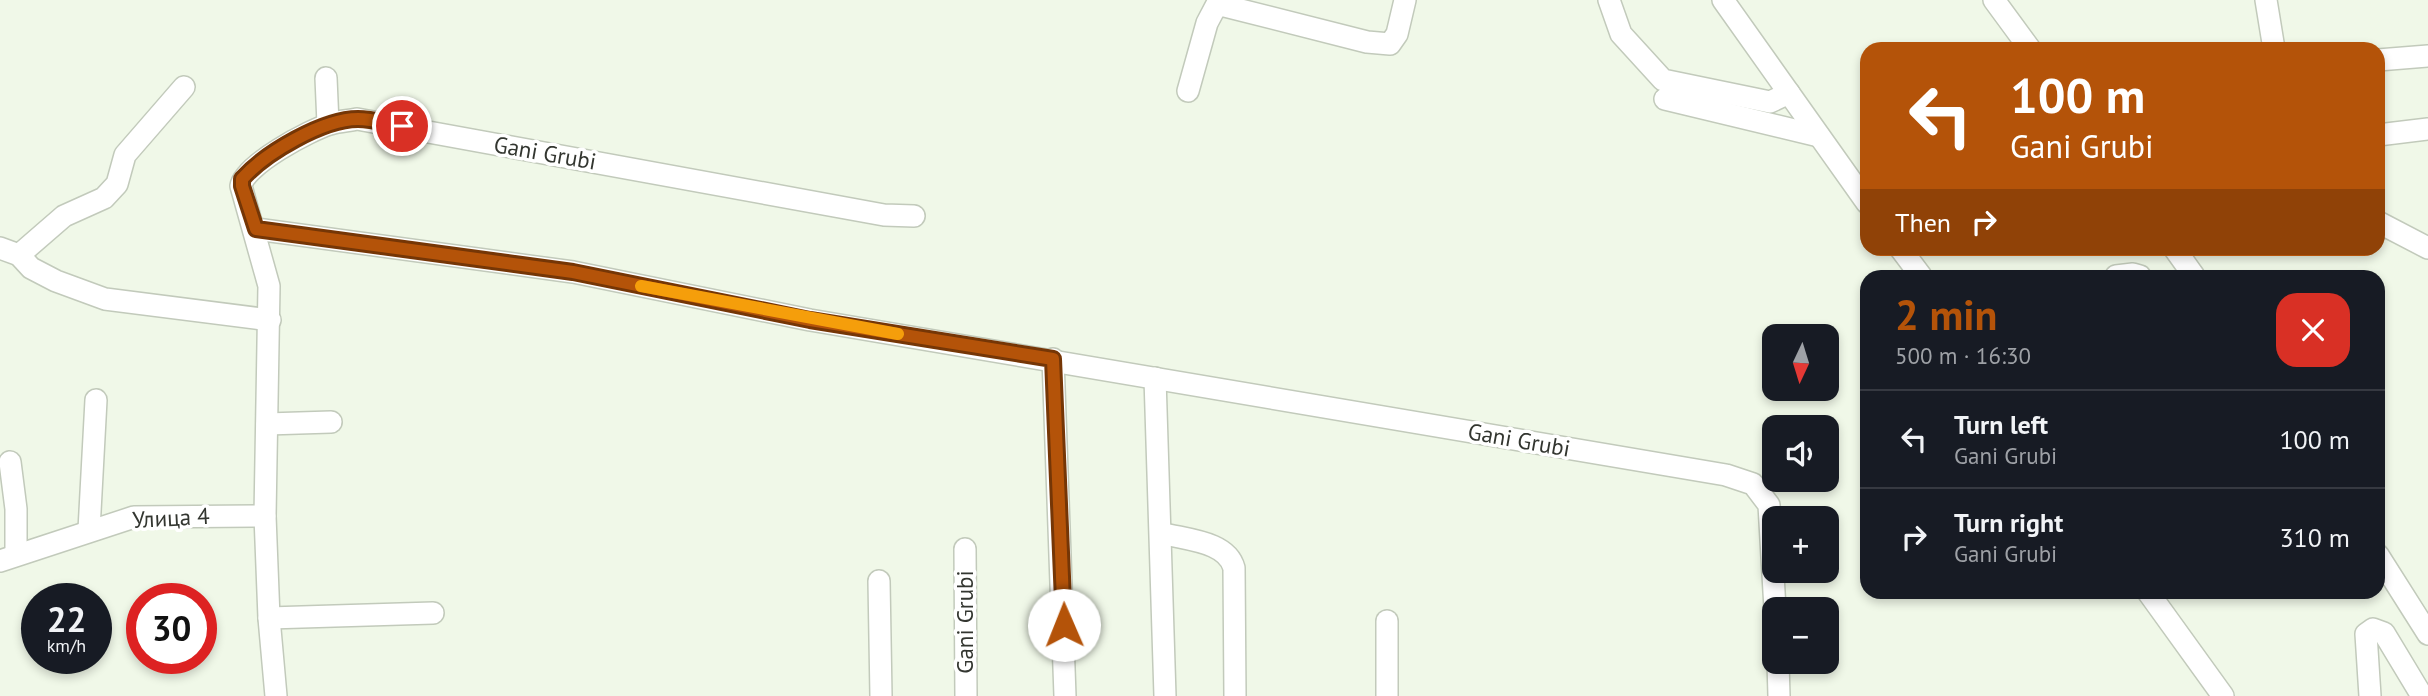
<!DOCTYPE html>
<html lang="en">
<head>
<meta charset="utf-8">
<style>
  body { margin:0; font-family:"PT Sans",sans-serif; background:#242831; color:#f1f3f6; height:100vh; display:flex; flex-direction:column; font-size:26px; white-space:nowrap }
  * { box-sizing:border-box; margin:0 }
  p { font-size:23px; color:#9ea1a6 }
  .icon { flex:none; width:38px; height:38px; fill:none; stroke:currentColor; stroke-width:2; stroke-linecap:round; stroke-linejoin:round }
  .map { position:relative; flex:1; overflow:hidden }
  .details { position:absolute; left:1860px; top:270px; width:525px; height:329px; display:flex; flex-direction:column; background:#171b24; border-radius:21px; box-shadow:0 4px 10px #0003 }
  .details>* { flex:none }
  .banner { position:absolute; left:1860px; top:42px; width:525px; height:214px; border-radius:21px; box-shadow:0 4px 10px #0003; background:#b45309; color:#fff; overflow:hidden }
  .needle { width:46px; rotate:184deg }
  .fabs { position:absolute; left:1762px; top:324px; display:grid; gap:14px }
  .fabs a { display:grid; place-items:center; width:77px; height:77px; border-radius:14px; background:#171b24; box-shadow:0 4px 10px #0003; font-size:35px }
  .speed { position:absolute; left:21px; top:583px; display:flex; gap:14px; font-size:35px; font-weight:700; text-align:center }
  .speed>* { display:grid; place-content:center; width:91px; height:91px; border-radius:50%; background:#171b24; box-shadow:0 4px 10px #0003; line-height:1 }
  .speed small { font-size:18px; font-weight:400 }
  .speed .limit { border:10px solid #d22; background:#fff; color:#111 }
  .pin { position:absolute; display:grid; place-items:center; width:60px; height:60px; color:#fff; margin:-30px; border:4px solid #fff; border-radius:50%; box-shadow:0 2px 7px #0007 }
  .me { position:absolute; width:77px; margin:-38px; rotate:359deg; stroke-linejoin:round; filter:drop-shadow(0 0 5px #0008) }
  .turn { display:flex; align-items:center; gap:24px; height:147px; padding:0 35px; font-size:32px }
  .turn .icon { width:91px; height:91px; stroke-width:2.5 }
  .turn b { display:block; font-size:49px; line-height:60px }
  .then { display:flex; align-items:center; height:66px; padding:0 35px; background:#0003; gap:14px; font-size:26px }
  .round { display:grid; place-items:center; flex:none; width:74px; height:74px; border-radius:21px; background:#242831 }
  .overview { display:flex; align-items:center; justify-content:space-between; height:119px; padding:0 35px }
  h1 { font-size:42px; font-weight:600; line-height:52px; color:#b45309 }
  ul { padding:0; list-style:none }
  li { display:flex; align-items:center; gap:21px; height:98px; padding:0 35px; border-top:2px solid #363941 }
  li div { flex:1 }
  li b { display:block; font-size:26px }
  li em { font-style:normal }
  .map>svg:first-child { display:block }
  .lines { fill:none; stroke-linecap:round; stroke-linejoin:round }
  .minor-casing { stroke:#c2cabb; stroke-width:24 }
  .minor { stroke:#fff; stroke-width:21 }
  .route-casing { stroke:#753606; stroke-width:18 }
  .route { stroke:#b45309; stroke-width:12 }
  .slow { stroke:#f59e0b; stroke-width:12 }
  .labels { text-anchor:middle; stroke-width:7; stroke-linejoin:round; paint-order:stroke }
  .street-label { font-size:23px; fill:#333630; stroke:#fff }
</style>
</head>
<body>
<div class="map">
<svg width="2428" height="696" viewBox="0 0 2428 696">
  <rect width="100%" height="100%" fill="#f0f8e8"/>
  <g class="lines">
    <g class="minor-casing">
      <g id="minor">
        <polyline points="1609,0 1621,34 1663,80 1770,102 1789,93"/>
        <polyline points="1723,0 1867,203"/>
        <polyline points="1994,0 2030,49"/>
        <polyline points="2266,0 2274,49"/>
        <polyline points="2378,60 2428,56"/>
        <polyline points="326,78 328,124"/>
        <polyline points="1188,91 1207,23 1217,4 1367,42 1390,44 1397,34 1405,0"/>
        <polyline points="1665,99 1819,136"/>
        <polyline points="2378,135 2428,129"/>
        <polyline points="2378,222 2428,248"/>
        <polyline points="256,229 573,272 810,320 1726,475 1753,484 1769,505 1775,609"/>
        <polyline points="0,248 19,255 31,268 56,281 105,299 270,320"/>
        <polyline points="1900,248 1921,276"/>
        <polyline points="2174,248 2194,276"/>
        <polyline points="19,255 64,216 104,198 117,184 125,155 184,87"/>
        <polyline points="2116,276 2133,274 2140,276"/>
        <polyline points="1053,359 1065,696"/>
        <polyline points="1155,378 1165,696"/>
        <polyline points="267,424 331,422"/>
        <polyline points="10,462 16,509 16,554"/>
        <polyline points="89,530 96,400"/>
        <path d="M1161 533C1186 540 1227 541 1234 568L1235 696"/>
        <polyline points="965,549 966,696"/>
        <polyline points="2378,555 2428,634"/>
        <polyline points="0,561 134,517 265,516"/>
        <polyline points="879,581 881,696"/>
        <polyline points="2148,592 2223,696"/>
        <polyline points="269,618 433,613"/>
        <polyline points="1387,621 1387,696"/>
        <polyline points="1778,662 1779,696"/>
        <path d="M276 696 269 618 265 516 269 286 241 186C244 165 310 130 330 124 339 121 348 121 357 119L884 215 914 216"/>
        <polyline points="2370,696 2366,634 2373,629 2384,633 2422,696"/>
      </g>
    </g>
    <use href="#minor" class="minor"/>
  </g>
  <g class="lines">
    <g class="route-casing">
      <path id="route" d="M402 126C388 124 373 119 358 119 323 119 265 153 242 179V186L256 229 573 272 810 320 1053 359 1064 625"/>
    </g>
    <use href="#route" class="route"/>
    <polyline class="slow" points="641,286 898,334"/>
  </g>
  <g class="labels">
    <g class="street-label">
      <text transform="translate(545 153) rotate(10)" y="8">Gani Grubi</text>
      <text transform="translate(1519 440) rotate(10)" y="8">Gani Grubi</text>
      <text transform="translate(171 518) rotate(-3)" y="8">Улица 4</text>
      <text transform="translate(965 622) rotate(-90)" y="8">Gani Grubi</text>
    </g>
  </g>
</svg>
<div class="fabs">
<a><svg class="needle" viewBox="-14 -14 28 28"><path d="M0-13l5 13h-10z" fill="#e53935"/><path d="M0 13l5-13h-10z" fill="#9ea1a6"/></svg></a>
<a><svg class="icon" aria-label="sound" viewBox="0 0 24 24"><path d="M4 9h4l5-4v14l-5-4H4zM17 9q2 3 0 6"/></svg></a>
<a>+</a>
<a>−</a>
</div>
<div class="speed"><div>22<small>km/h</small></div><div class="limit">30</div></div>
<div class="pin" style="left:402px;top:126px;background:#d93025"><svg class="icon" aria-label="arrive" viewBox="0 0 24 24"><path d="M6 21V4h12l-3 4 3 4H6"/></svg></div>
<svg class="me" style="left:1064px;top:625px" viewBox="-20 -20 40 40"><circle r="19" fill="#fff"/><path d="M0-13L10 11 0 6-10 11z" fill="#b45309"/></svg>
<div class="banner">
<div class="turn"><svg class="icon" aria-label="left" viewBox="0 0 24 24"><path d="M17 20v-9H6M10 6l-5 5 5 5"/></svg><div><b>100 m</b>Gani Grubi</div></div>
<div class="then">Then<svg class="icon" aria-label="right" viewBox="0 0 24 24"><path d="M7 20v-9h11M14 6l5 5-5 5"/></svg></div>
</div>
<section class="details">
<div class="overview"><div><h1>2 min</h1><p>500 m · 16:30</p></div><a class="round" style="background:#d93025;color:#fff"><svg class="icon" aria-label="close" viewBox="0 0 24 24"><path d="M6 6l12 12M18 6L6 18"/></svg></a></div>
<ul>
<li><svg class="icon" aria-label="left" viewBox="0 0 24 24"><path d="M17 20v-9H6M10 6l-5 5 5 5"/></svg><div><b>Turn left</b><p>Gani Grubi</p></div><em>100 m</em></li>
<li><svg class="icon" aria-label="right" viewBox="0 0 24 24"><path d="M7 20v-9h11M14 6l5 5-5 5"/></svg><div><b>Turn right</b><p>Gani Grubi</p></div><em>310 m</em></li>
</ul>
</section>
</div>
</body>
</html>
